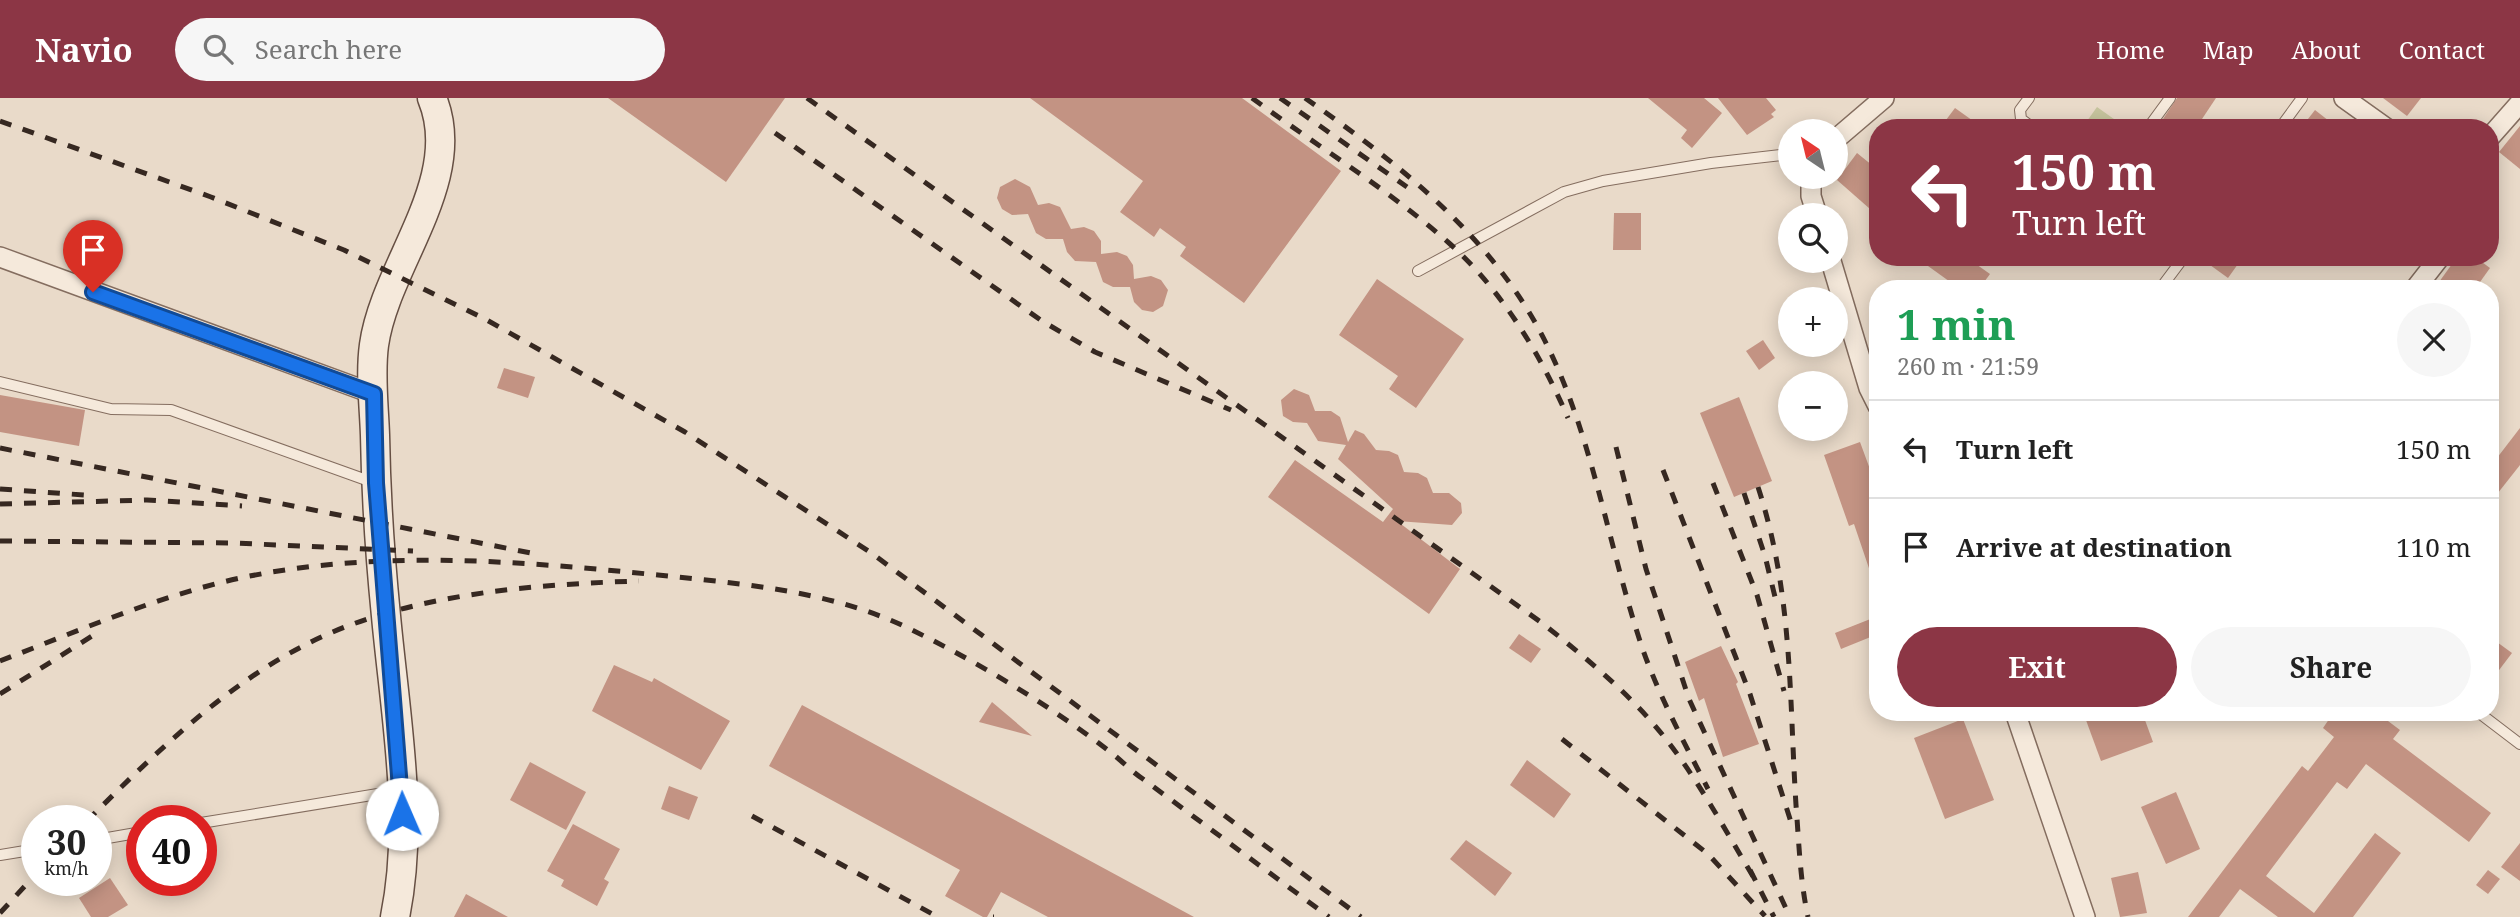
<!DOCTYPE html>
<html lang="en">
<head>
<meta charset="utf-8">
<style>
  body { margin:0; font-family:"Noto Serif",serif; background:#f6f6f6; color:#222; height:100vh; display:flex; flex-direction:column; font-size:26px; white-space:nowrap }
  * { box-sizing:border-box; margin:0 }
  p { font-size:23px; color:#767676 }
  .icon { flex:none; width:38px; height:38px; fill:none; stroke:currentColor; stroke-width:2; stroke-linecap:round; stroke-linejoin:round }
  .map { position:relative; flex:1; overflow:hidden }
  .panel { position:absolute; left:1869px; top:182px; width:630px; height:441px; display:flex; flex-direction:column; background:#fff; border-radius:28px; box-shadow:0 4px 18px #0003 }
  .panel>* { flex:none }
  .banner { position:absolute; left:1869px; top:21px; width:630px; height:147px; border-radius:28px; box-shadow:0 4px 18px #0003; background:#8c3645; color:#fff; overflow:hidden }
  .needle { width:46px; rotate:325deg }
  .buttons { position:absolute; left:1778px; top:21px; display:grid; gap:14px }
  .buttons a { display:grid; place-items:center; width:70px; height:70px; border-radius:50%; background:#fff; box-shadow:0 4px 18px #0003; font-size:35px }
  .speed { position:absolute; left:21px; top:707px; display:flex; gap:14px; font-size:35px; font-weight:700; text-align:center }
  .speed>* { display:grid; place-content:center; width:91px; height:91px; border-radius:50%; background:#fff; box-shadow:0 4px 18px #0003; line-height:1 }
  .speed small { font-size:18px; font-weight:400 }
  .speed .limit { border:10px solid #d22; background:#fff; color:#111 }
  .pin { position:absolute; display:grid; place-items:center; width:60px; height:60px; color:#fff; margin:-72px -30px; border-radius:50% 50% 50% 0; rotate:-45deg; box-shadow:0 0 7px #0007 }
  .pin .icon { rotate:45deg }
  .me { position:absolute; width:77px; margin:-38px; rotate:359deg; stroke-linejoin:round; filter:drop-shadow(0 0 5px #0008) }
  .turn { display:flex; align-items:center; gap:24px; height:147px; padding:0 28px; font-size:32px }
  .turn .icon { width:91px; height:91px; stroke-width:2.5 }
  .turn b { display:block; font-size:49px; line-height:60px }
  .round { display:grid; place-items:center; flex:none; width:74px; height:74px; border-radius:37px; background:#f6f6f6 }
  .headline { display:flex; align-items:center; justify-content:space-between; height:119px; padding:0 28px }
  h1 { font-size:42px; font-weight:700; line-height:52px; color:#1e9e55 }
  .button { display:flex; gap:14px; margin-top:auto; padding:14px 28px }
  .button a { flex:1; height:80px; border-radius:42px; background:#8c3645; color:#fff; font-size:28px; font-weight:700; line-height:80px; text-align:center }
  .button a+a { background:#f6f6f6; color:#222 }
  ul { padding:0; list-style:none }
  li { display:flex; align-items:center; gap:21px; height:98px; padding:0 28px; border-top:2px solid #e0e0e0 }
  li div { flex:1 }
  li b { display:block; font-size:26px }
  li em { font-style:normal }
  header { display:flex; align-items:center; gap:42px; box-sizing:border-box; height:98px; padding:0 35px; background:#8c3645; color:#fff }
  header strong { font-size:33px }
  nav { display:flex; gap:38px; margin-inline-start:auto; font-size:24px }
  .search { width:490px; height:63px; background:#f6f6f6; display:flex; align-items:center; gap:18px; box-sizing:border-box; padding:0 24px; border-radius:38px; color:#767676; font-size:26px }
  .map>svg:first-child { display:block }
  .green { fill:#c7c59e }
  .building { fill:#c39383 }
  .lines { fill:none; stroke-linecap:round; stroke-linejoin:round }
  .lane-casing { stroke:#846d5f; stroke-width:12 }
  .street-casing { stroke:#846d5f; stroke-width:22 }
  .secondary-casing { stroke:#664f43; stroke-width:31 }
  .lane { stroke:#f5e9db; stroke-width:10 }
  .street { stroke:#f5e9db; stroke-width:19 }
  .secondary { stroke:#f5e9db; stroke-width:28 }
  .rail { stroke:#362821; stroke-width:5; stroke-dasharray:12 12; stroke-linecap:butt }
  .route-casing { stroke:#114b97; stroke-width:18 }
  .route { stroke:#1a73e8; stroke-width:12 }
</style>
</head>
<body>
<header>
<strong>Navio</strong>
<div class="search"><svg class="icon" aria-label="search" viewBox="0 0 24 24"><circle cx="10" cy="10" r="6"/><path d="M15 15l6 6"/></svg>Search here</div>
<nav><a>Home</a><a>Map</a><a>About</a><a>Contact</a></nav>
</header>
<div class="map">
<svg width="2520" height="819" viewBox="0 0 2520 819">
  <rect width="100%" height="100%" fill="#e9dac9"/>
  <polygon class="green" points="2097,9 2121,26 2119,30 2082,30"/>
  <g class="building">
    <polygon points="608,0 785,0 726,84"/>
    <polygon points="1030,0 1242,0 1341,73 1244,205 1180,158 1186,149 1160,130 1154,139 1120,114 1143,83"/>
    <polygon points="1648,0 1704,0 1722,15 1692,50 1681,40 1687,32"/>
    <polygon points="1718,0 1766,0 1776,12 1771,16 1774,19 1747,37"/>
    <polygon points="2177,0 2216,0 2196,30 2157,30"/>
    <polygon points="2383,0 2421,0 2407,18"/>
    <polygon points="1955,10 1983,30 1940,30"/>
    <polygon points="2315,12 2338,30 2301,30"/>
    <polygon points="2520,28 2520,71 2499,54"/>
    <polygon points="1857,55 1878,72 1878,118 1837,82"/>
    <polygon points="1015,81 1030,89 1038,107 1049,105 1060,109 1071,131 1084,129 1094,133 1101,143 1101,156 1117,154 1127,158 1133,167 1134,181 1151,178 1161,182 1168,192 1163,208 1153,214 1142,212 1134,204 1130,189 1113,189 1103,184 1096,164 1075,163 1067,154 1063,141 1046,141 1036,135 1028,116 1012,117 1002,111 997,100 1000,89"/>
    <polygon points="1614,115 1641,115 1641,152 1613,152"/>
    <polygon points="1934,159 1966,159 1990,176 1979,191 1960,191 1928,168"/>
    <polygon points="2199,159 2243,159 2228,180"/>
    <polygon points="2457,159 2475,159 2490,170 2475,191 2434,191"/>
    <polygon points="1377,181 1464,241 1416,310 1389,291 1398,278 1339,237"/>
    <polygon points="1763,242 1775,260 1759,272 1746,253"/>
    <polygon points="504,270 535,279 528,300 497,290"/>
    <polygon points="1294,291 1309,297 1315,313 1331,313 1340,319 1348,344 1355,332 1364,336 1376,352 1389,353 1398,357 1404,374 1418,375 1427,380 1433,395 1449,395 1461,405 1462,415 1452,427 1397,423 1460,471 1429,516 1268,399 1295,362 1383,424 1393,411 1338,361 1346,347 1318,343 1307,325 1293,324 1283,318 1281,302"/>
    <polygon points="0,297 85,312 79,348 0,334"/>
    <polygon points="1739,299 1772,383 1734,399 1700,315"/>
    <polygon points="2520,330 2520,367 2490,405 2490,369"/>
    <polygon points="1860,344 1878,393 1878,488 1875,488 1854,426 1849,428 1824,357"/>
    <polygon points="1878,518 1878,536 1841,551 1835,535"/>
    <polygon points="1519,536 1541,551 1531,565 1509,550"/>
    <polygon points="2490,539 2512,555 2490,584"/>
    <polygon points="1721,548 1738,584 1736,586 1759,646 1723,659 1704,600 1699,603 1685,564"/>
    <polygon points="614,567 652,584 654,580 730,623 701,672 592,613"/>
    <polygon points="992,604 1032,638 979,624"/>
    <polygon points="802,607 1194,819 1048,819 1001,794 987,819 983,819 945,798 960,772 769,668"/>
    <polygon points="2083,614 2142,614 2153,644 2101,663"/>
    <polygon points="2334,614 2376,614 2400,632 2393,641 2491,715 2469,744 2366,666 2347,691 2337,684 2266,778 2314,815 2375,735 2401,755 2353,819 2278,819 2240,791 2219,819 2188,819 2302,668 2308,673 2334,639 2323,630"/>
    <polygon points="1963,621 1994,702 1945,721 1914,640"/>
    <polygon points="1527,662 1571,696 1554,720 1510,687"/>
    <polygon points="530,664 586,694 566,732 510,702"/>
    <polygon points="669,688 698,699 689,722 661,711"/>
    <polygon points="2176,694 2200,751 2166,766 2141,709"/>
    <polygon points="573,726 620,751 604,781 609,784 597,808 561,788 564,782 547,773"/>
    <polygon points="1466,742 1512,775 1495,798 1450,761"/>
    <polygon points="2520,745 2520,783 2501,769"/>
    <polygon points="2488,772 2500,781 2488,796 2476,787"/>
    <polygon points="2138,774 2147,815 2120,819 2111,780"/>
    <polygon points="110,780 128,807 108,819 91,819 79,800"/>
    <polygon points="466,796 508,819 454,819"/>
  </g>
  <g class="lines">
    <g class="lane-casing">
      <g id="lane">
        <polyline points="2029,0 2020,12 2021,21 2033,30"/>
        <polyline points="2148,30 2170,0"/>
        <polyline points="2280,30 2302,0"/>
        <polyline points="1418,173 1564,94 1603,83 1711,65 1790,56"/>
        <polyline points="2160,191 2184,159"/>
        <polyline points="0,284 111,311 171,312 372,384"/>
        <polyline points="2478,614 2520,646"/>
        <polyline points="201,725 402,692"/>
        <polyline points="96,742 142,734"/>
        <polyline points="0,757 37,751"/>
      </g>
    </g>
    <g class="street-casing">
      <g id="street">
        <polyline points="2344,0 2386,30"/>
        <polyline points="2490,39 2520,5"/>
        <polyline points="1836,41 1884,0"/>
        <polyline points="1811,79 1811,98 1817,117"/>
        <polyline points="0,159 374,296"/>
        <polyline points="1831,163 1869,290 1878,308"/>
        <polyline points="2415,191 2440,159"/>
        <polyline points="2015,614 2085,819"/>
      </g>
    </g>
    <g class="secondary-casing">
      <path id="secondary" d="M395 819C415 721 395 616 386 518 380 458 376 397 375 337 374 308 370 276 374 247 385 167 466 82 432 0"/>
    </g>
    <use href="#lane" class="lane"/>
    <use href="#street" class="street"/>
    <use href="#secondary" class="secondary"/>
    <g class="rail">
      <path d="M807 0 1542 525C1580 555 1618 586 1650 622 1691 668 1722 727 1754 780"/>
      <path d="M1252 0C1317 48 1388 91 1449 145 1501 191 1541 257 1568 320"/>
      <polyline points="1280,0 1407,89"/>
      <path d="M1305 0C1398 65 1493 139 1545 243 1594 341 1608 449 1643 552 1660 600 1685 646 1708 691"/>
      <polyline points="0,23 211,99 344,152 485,221 685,334 870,454 1361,819"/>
      <polyline points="775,35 1042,223 1095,254 1231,312"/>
      <polyline points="1616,349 1646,471 1689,601 1790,819"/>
      <polyline points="0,350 531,455"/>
      <polyline points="1663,372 1750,596 1791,724"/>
      <polyline points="1713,385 1757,497 1784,593"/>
      <path d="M1758 389C1793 496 1789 597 1796 707 1799 745 1800 782 1808 819"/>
      <polyline points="0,391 84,397"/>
      <polyline points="1744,395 1765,458 1776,503"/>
      <polyline points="0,406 147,402 242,408"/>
      <polyline points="0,443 233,445 413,453"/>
      <path d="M0 563C78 533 158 498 240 480 379 451 518 463 658 477 744 486 834 493 912 532 981 566 1049 607 1109 653 1121 662 1131 673 1143 681 1205 727 1267 773 1329 819"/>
      <polyline points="0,596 100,533"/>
      <polyline points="1562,641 1708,756 1765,818"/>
      <polyline points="752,718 938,819"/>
      <path d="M87 723C162 648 244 568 345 529 436 494 542 486 639 483"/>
      <polyline points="1750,772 1774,819"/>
      <polyline points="0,815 37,775"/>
      <polyline points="993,819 994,819"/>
    </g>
  </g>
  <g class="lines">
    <g class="route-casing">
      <polyline id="route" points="93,194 374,296 376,385 402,716"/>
    </g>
    <use href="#route" class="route"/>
  </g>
</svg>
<div class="buttons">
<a><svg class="needle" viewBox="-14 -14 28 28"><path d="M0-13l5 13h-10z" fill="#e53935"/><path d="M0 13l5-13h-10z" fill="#767676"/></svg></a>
<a><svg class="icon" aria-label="search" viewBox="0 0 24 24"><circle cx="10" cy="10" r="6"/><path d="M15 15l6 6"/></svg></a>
<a>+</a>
<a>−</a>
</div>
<div class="speed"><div>30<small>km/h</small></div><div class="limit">40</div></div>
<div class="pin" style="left:93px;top:194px;background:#d93025"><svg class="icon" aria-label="arrive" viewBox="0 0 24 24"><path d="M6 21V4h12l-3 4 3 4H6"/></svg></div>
<svg class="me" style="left:402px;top:716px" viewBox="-20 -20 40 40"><circle r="19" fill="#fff"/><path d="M0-13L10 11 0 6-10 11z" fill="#1a73e8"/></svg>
<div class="banner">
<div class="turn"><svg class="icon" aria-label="left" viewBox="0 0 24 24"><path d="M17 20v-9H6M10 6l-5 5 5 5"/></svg><div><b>150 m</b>Turn left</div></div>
</div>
<section class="panel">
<div class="headline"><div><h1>1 min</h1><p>260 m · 21:59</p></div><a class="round"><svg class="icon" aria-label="close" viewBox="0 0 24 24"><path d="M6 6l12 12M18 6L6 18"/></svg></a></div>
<ul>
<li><svg class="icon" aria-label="left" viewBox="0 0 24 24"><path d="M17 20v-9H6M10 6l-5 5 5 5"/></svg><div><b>Turn left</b></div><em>150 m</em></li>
<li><svg class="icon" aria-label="arrive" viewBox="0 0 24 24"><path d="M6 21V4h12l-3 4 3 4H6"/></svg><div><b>Arrive at destination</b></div><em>110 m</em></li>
</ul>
<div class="button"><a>Exit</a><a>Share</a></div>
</section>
</div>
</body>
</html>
